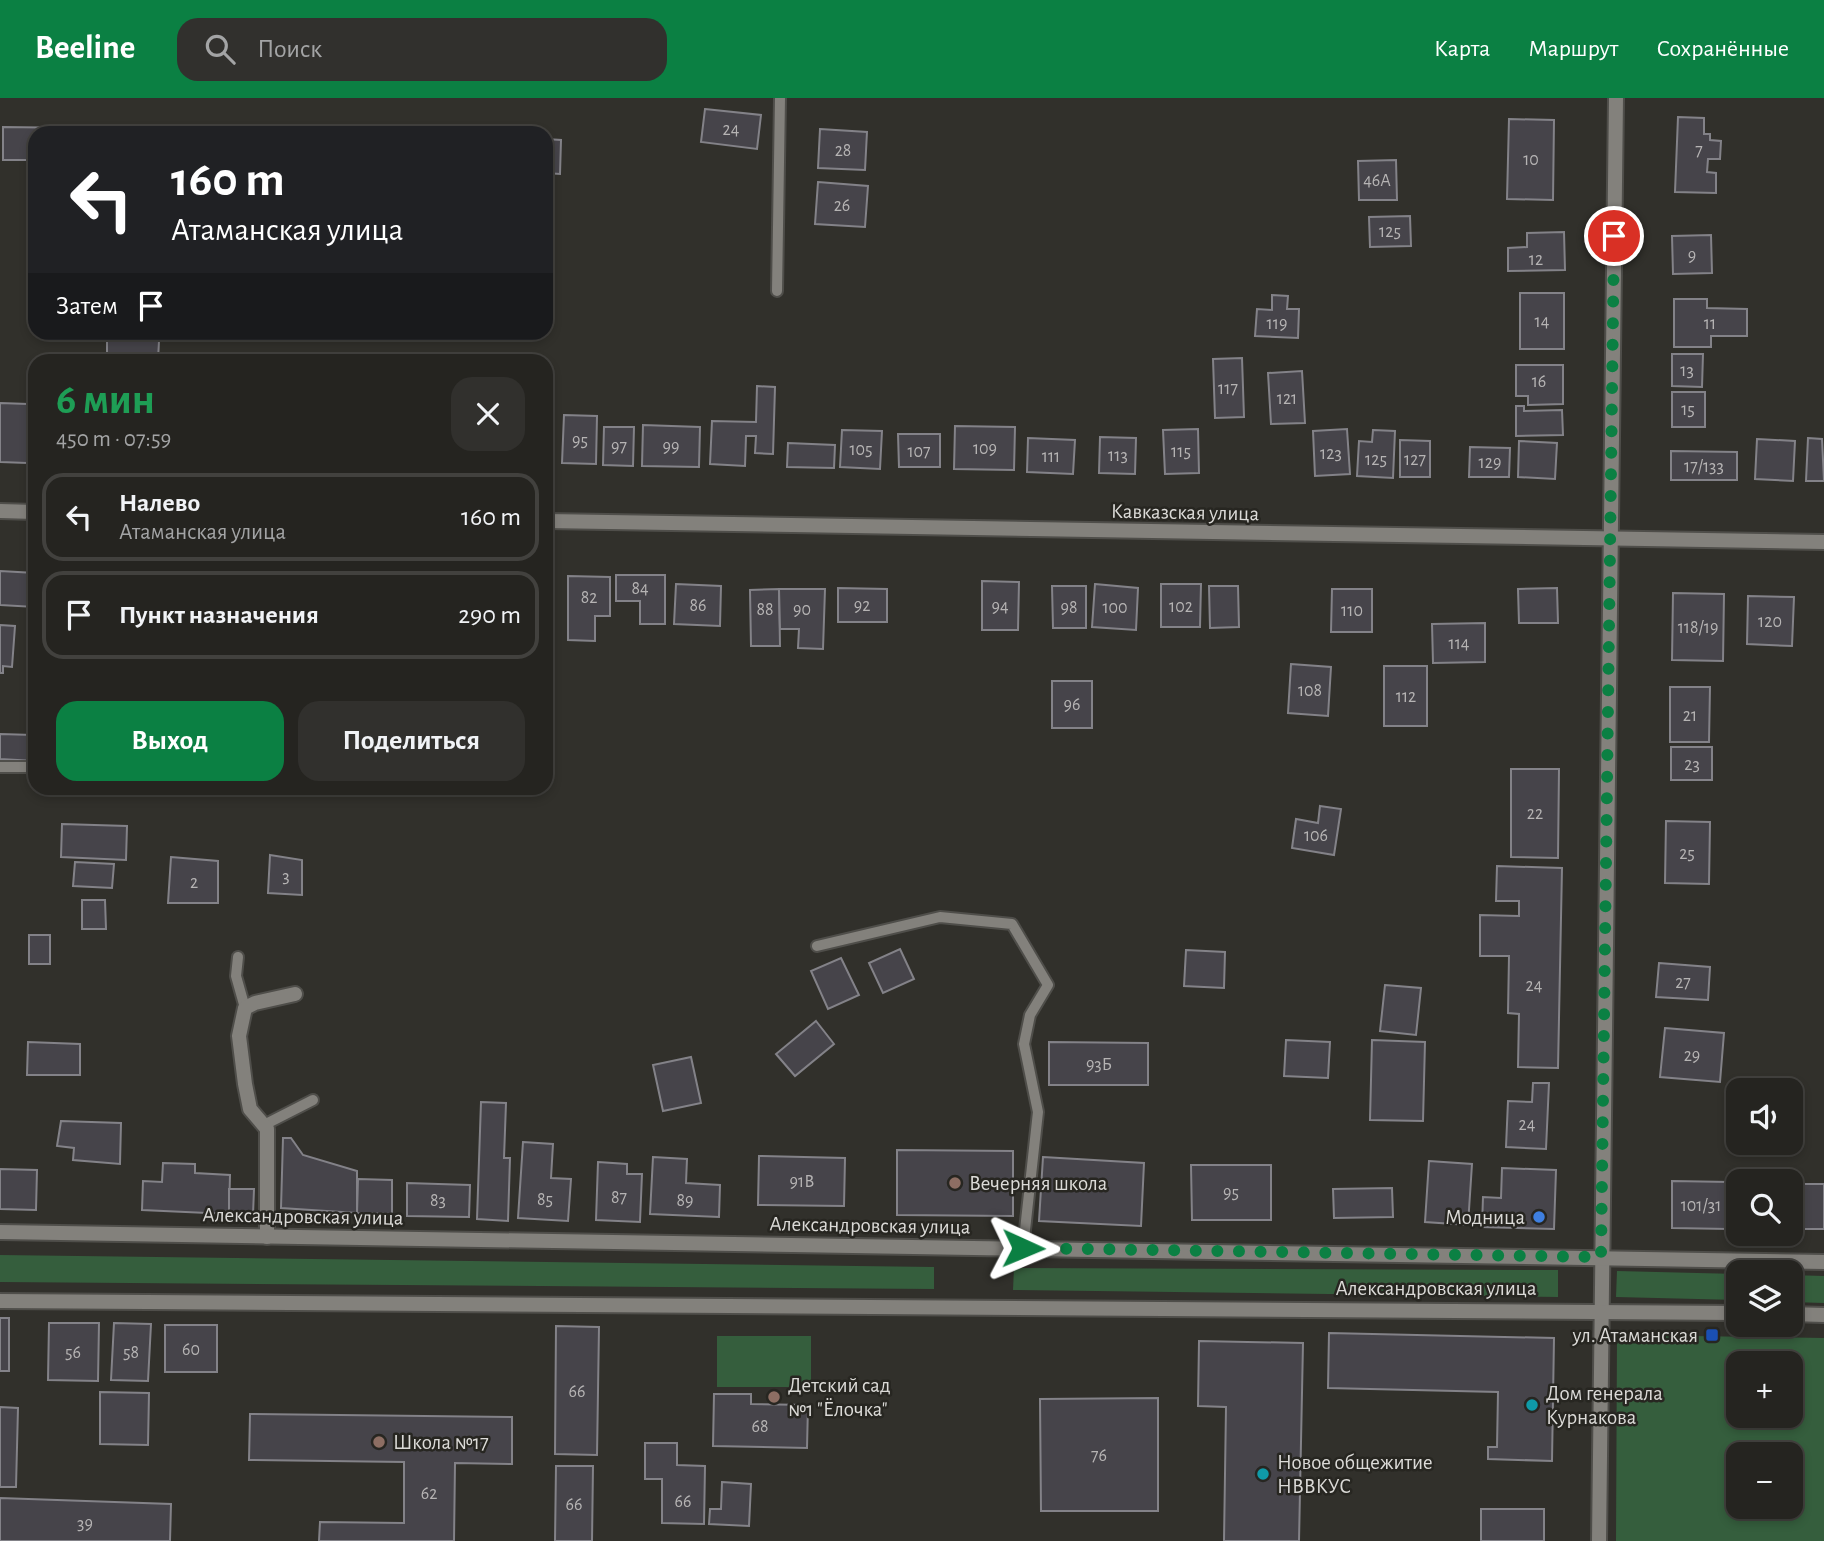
<!DOCTYPE html>
<html lang="ru">
<head>
<meta charset="utf-8">
<style>
  body { margin:0; font-family:"Alegreya Sans",sans-serif; background:#31302d; color:#f1f3f6; height:100vh; display:flex; flex-direction:column; font-size:26px; white-space:nowrap }
  * { box-sizing:border-box; margin:0 }
  p { font-size:23px; color:#a3a4a5 }
  .icon { flex:none; width:38px; height:38px; fill:none; stroke:currentColor; stroke-width:2; stroke-linecap:round; stroke-linejoin:round }
  .map { position:relative; flex:1; overflow:hidden }
  .details { position:absolute; left:28px; top:256px; width:525px; height:441px; display:flex; flex-direction:column; background:#252420; border-radius:21px; box-shadow:0 4px 10px #0003,0 0 0 2px #42413e }
  .details>* { flex:none }
  .top-card { position:absolute; left:28px; top:28px; width:525px; height:214px; border-radius:21px; box-shadow:0 4px 10px #0003,0 0 0 2px #42413e; background:#202124; color:#fff; overflow:hidden }
  .buttons { position:absolute; left:1726px; top:980px; display:grid; gap:14px }
  .buttons a { display:grid; place-items:center; width:77px; height:77px; border-radius:14px; background:#252420; box-shadow:0 4px 10px #0003,0 0 0 2px #42413e; font-size:35px }
  .pin { position:absolute; display:grid; place-items:center; width:60px; height:60px; color:#fff; margin:-30px; border:4px solid #fff; border-radius:50%; box-shadow:0 2px 7px #0007 }
  .me { position:absolute; width:77px; margin:-38px; rotate:91deg; stroke-linejoin:round; filter:drop-shadow(0 0 5px #0008) }
  .turn { display:flex; align-items:center; gap:24px; height:147px; padding:0 28px; font-size:32px }
  .turn .icon { width:91px; height:91px; stroke-width:2.5 }
  .turn b { display:block; font-size:49px; line-height:60px }
  .then { display:flex; align-items:center; height:66px; padding:0 28px; background:#0003; gap:14px; font-size:26px }
  .round { display:grid; place-items:center; flex:none; width:74px; height:74px; border-radius:21px; background:#31302d }
  .summary { display:flex; align-items:center; justify-content:space-between; height:119px; padding:0 28px }
  h1 { font-size:42px; font-weight:700; line-height:52px; color:#1e9e55 }
  .primary-button { display:flex; gap:14px; margin-top:auto; padding:14px 28px }
  .primary-button a { flex:1; height:80px; border-radius:21px; background:#0b8043; color:#fff; font-size:28px; font-weight:700; line-height:80px; text-align:center }
  .primary-button a+a { background:#31302d; color:#f1f3f6 }
  ul { padding:0; list-style:none }
  li { display:flex; align-items:center; gap:21px; height:88px; margin:0 14px 10px; padding:0 14px; border:4px solid #42413e; border-radius:21px }
  li div { flex:1 }
  li b { display:block; font-size:26px }
  li em { font-style:normal }
  header { display:flex; align-items:center; gap:42px; box-sizing:border-box; height:98px; padding:0 35px; background:#0b8043; color:#fff }
  header strong { font-size:33px }
  nav { display:flex; gap:38px; margin-inline-start:auto; font-size:24px }
  .search { width:490px; height:63px; background:#31302d; display:flex; align-items:center; gap:18px; box-sizing:border-box; padding:0 24px; border-radius:21px; color:#a3a4a5; font-size:26px }
  .map>svg:first-child { display:block }
  .green { fill:#355e3d; fill-rule:evenodd }
  .building { fill:#46444a; stroke:#838288; stroke-width:2 }
  .lines { fill:none; stroke-linecap:round; stroke-linejoin:round }
  .service-casing { stroke:#4f4e4a; stroke-width:14 }
  .minor-casing { stroke:#4f4e4a; stroke-width:18 }
  .tertiary-casing { stroke:#4f4e4a; stroke-width:18 }
  .service { stroke:#83817c; stroke-width:10 }
  .minor { stroke:#83817c; stroke-width:14 }
  .tertiary { stroke:#83817c; stroke-width:14 }
  .route { stroke:#0b8043; stroke-width:12; stroke-dasharray:0 21.6 }
  .education-dot { fill:#8d6e63; stroke:#272621; stroke-width:2.5 }
  .shop-dot { fill:#3f7fe0; stroke:#272621; stroke-width:2.5 }
  .transit-dot { fill:#1a4fb4; stroke:#272621; stroke-width:2.5 }
  .culture-dot { fill:#0f9aa8; stroke:#272621; stroke-width:2.5 }
  .labels { text-anchor:middle; stroke-width:5; stroke-linejoin:round; paint-order:stroke }
  .number-label { font-size:18px; fill:#b6b4b4 }
  .street-label { font-size:21px; fill:#dbdad7; stroke:#272621 }
  .poi-label { font-size:21px; fill:#dbdad7; stroke:#272621; text-anchor:start }
</style>
</head>
<body>
<header>
<strong>Beeline</strong>
<div class="search"><svg class="icon" aria-label="search" viewBox="0 0 24 24"><circle cx="10" cy="10" r="6"/><path d="M15 15l6 6"/></svg>Поиск</div>
<nav><a>Карта</a><a>Маршрут</a><a>Сохранённые</a></nav>
</header>
<div class="map">
<svg width="1824" height="1443" viewBox="0 0 1824 1443">
  <rect width="100%" height="100%" fill="#31302b"/>
  <g class="green">
    <polygon points="0,1157 934,1169 934,1191 0,1184"/>
    <polygon points="1014,1170 1558,1172 1558,1199 1013,1192"/>
    <polygon points="1617,1173 1738,1176 1738,1202 1616,1199"/>
    <polygon points="1790,1177 1824,1178 1824,1205 1790,1204"/>
    <path d="M1617 1237 1824 1240V1443H1616ZM1790 1265V1318H1738V1265ZM1790 1356V1409H1738V1356Z"/>
    <rect x="717" y="1238" width="94" height="51"/>
  </g>
  <g class="building">
    <polygon points="705,11 761,17 757,51 701,44"/>
    <polygon points="1678,19 1704,20 1704,36 1710,36 1710,42 1721,43 1720,61 1708,61 1707,74 1716,75 1716,95 1675,94"/>
    <polygon points="1509,21 1554,22 1553,102 1507,101"/>
    <polygon points="3,29 82,30 82,35 35,35 35,62 3,62"/>
    <polygon points="820,31 867,34 865,72 818,70"/>
    <polygon points="546,41 561,42 560,76 546,75"/>
    <polygon points="1396,62 1397,102 1359,102 1358,63"/>
    <polygon points="818,84 868,88 865,129 815,126"/>
    <polygon points="1410,118 1411,148 1370,149 1369,119"/>
    <polygon points="1564,134 1565,172 1508,173 1508,150 1527,149 1527,135"/>
    <polygon points="1711,137 1712,175 1673,176 1672,138"/>
    <rect x="1520" y="195" width="44" height="56"/>
    <polygon points="1272,197 1288,198 1287,211 1299,211 1298,240 1255,238 1257,211 1272,212"/>
    <polygon points="1674,201 1707,201 1707,210 1747,211 1747,238 1711,238 1711,249 1674,249"/>
    <polygon points="107,243 159,243 158,262 107,262"/>
    <polygon points="1672,256 1703,256 1702,289 1672,288"/>
    <polygon points="1242,260 1244,319 1215,320 1213,261"/>
    <polygon points="1516,267 1563,267 1563,306 1528,307 1528,298 1516,298"/>
    <polygon points="1302,273 1305,325 1271,326 1268,275"/>
    <polygon points="757,288 775,289 773,356 755,355 756,338 746,338 745,368 710,366 712,323 756,324"/>
    <rect x="1672" y="294" width="33" height="35"/>
    <polygon points="0,305 28,306 27,365 0,364"/>
    <polygon points="1516,308 1524,308 1524,313 1562,312 1563,337 1516,338"/>
    <polygon points="564,317 597,318 596,366 562,365"/>
    <polygon points="643,327 700,329 699,369 642,368"/>
    <polygon points="955,328 1015,329 1014,372 954,371"/>
    <polygon points="604,329 634,329 633,368 603,367"/>
    <polygon points="1198,331 1199,375 1165,376 1163,332"/>
    <polygon points="1347,331 1350,376 1315,378 1313,333"/>
    <polygon points="842,332 882,333 880,371 840,369"/>
    <polygon points="1373,332 1395,333 1393,380 1357,378 1359,343 1372,344"/>
    <polygon points="898,336 940,336 940,369 899,369"/>
    <polygon points="1100,339 1136,340 1135,376 1099,375"/>
    <polygon points="1028,340 1075,342 1073,376 1027,374"/>
    <polygon points="1808,340 1822,341 1824,383 1806,383"/>
    <polygon points="1757,341 1795,343 1793,383 1755,381"/>
    <polygon points="1400,342 1430,343 1430,379 1400,379"/>
    <polygon points="1519,343 1557,345 1555,381 1518,379"/>
    <polygon points="788,345 835,347 834,370 787,369"/>
    <polygon points="1470,349 1510,350 1509,379 1469,379"/>
    <polygon points="1671,353 1737,354 1737,382 1671,382"/>
    <polygon points="0,473 35,475 35,509 0,507"/>
    <polygon points="616,477 665,477 665,526 640,526 640,503 616,503"/>
    <polygon points="568,478 610,479 610,518 595,518 595,543 568,542"/>
    <polygon points="982,483 1019,484 1018,532 982,532"/>
    <polygon points="676,486 721,488 720,528 674,526"/>
    <polygon points="1095,486 1138,490 1136,532 1092,529"/>
    <polygon points="1161,486 1201,486 1200,529 1161,529"/>
    <polygon points="1052,488 1086,488 1086,530 1053,530"/>
    <polygon points="1209,488 1238,488 1239,529 1210,530"/>
    <polygon points="838,490 887,491 887,524 838,524"/>
    <polygon points="1557,490 1558,525 1519,525 1518,491"/>
    <polygon points="779,491 780,548 751,548 750,492"/>
    <polygon points="779,491 825,491 823,551 798,550 799,531 780,531"/>
    <polygon points="1332,491 1372,491 1372,534 1331,534"/>
    <polygon points="1673,495 1724,496 1723,563 1672,562"/>
    <polygon points="1748,498 1794,499 1792,548 1747,546"/>
    <polygon points="1485,525 1485,564 1433,565 1432,526"/>
    <polygon points="0,527 15,528 12,569 3,568 3,575 0,575"/>
    <polygon points="1291,566 1331,569 1328,618 1288,615"/>
    <rect x="1384" y="568" width="43" height="60"/>
    <rect x="1052" y="583" width="40" height="47"/>
    <polygon points="35,587 35,663 0,661 0,636 33,637"/>
    <polygon points="1670,589 1710,589 1709,644 1670,644"/>
    <rect x="1671" y="649" width="41" height="33"/>
    <polygon points="1511,671 1559,671 1558,760 1511,759"/>
    <polygon points="1320,708 1341,711 1334,757 1292,750 1296,721 1318,725"/>
    <polygon points="1666,723 1710,724 1709,786 1665,785"/>
    <polygon points="62,726 127,728 126,762 61,759"/>
    <polygon points="270,757 302,762 302,797 268,795"/>
    <polygon points="171,759 218,763 218,805 168,805"/>
    <polygon points="75,764 114,766 112,790 73,788"/>
    <polygon points="1497,768 1562,770 1558,970 1518,969 1519,916 1508,915 1509,858 1480,858 1480,817 1519,818 1519,803 1496,803"/>
    <polygon points="82,802 105,802 106,831 82,831"/>
    <rect x="29" y="837" width="21" height="29"/>
    <polygon points="900,851 914,881 883,895 869,865"/>
    <polygon points="1186,852 1225,854 1224,890 1184,888"/>
    <polygon points="841,860 859,897 828,911 811,873"/>
    <polygon points="1659,865 1710,869 1708,902 1656,899"/>
    <polygon points="1385,887 1421,890 1416,937 1380,933"/>
    <polygon points="816,923 834,946 795,978 776,956"/>
    <polygon points="1665,930 1724,935 1720,984 1660,979"/>
    <polygon points="1286,942 1330,944 1328,980 1284,978"/>
    <polygon points="1372,942 1425,944 1423,1023 1370,1022"/>
    <polygon points="28,944 80,946 80,977 27,977"/>
    <polygon points="1049,944 1148,945 1148,987 1049,987"/>
    <polygon points="691,959 701,1005 663,1013 653,967"/>
    <polygon points="1533,985 1549,985 1546,1051 1506,1049 1508,1003 1532,1004"/>
    <polygon points="481,1004 506,1005 504,1060 510,1060 508,1123 477,1121"/>
    <polygon points="61,1023 121,1025 120,1066 73,1062 74,1050 57,1048"/>
    <polygon points="283,1040 291,1040 303,1057 357,1073 357,1115 281,1110"/>
    <polygon points="523,1044 553,1046 551,1080 571,1081 568,1123 518,1120"/>
    <polygon points="897,1052 1013,1053 1013,1118 897,1117"/>
    <polygon points="759,1058 845,1060 844,1108 758,1107"/>
    <polygon points="653,1059 687,1061 686,1085 720,1087 719,1119 650,1116"/>
    <polygon points="1043,1059 1144,1065 1141,1128 1039,1123"/>
    <polygon points="1429,1063 1472,1066 1468,1127 1425,1124"/>
    <polygon points="598,1064 627,1066 627,1076 642,1076 640,1124 596,1122"/>
    <polygon points="163,1065 195,1066 195,1075 230,1077 229,1116 142,1112 143,1083 162,1084"/>
    <polygon points="1191,1067 1271,1067 1271,1122 1192,1122"/>
    <polygon points="1502,1070 1556,1072 1554,1131 1482,1129 1483,1099 1501,1100"/>
    <polygon points="0,1071 37,1072 36,1112 0,1111"/>
    <polygon points="358,1081 392,1082 392,1116 357,1115"/>
    <polygon points="1672,1083 1730,1084 1729,1131 1672,1130"/>
    <polygon points="407,1085 470,1087 469,1119 407,1118"/>
    <rect x="1790" y="1086" width="34" height="45"/>
    <polygon points="1392,1090 1393,1119 1334,1120 1333,1091"/>
    <polygon points="229,1091 254,1091 253,1117 229,1116"/>
    <rect x="0" y="1220" width="9" height="53"/>
    <polygon points="49,1225 99,1225 98,1283 48,1282"/>
    <polygon points="114,1225 151,1226 148,1283 111,1282"/>
    <rect x="165" y="1227" width="52" height="47"/>
    <polygon points="556,1228 599,1229 597,1357 555,1356"/>
    <polygon points="1329,1235 1554,1240 1552,1363 1488,1361 1488,1349 1497,1349 1498,1294 1328,1290"/>
    <polygon points="1199,1243 1303,1245 1299,1443 1224,1443 1226,1309 1198,1308"/>
    <polygon points="100,1294 149,1295 148,1347 100,1346"/>
    <polygon points="714,1296 751,1296 751,1306 808,1307 807,1350 713,1348"/>
    <polygon points="1158,1300 1158,1413 1041,1413 1040,1301"/>
    <polygon points="0,1309 18,1310 16,1389 0,1389"/>
    <polygon points="250,1316 512,1319 512,1366 455,1365 454,1443 319,1443 320,1424 404,1425 404,1364 249,1362"/>
    <polygon points="645,1345 677,1345 677,1367 705,1368 704,1426 662,1425 662,1381 645,1381"/>
    <polygon points="556,1368 593,1368 592,1443 555,1443"/>
    <polygon points="722,1384 751,1386 749,1428 709,1426 710,1411 721,1411"/>
    <polygon points="0,1400 171,1406 170,1443 0,1443"/>
    <rect x="1481" y="1411" width="63" height="32"/>
  </g>
  <g class="lines">
    <g class="service-casing">
      <g id="service">
        <polyline points="777,193 780,0"/>
        <polyline points="0,669 35,669"/>
        <polyline points="817,848 940,819 1012,826 1048,887 1030,917 1024,946 1038,1014 1023,1150"/>
        <polyline points="238,859 236,878 245,910"/>
        <polyline points="264,1027 313,1002"/>
      </g>
    </g>
    <g class="minor-casing">
      <g id="minor">
        <polyline points="0,413 35,414"/>
        <polyline points="546,423 1824,444"/>
        <polyline points="267,1139 267,1031 250,1011 245,986 239,938 245,910 255,905 295,896"/>
        <polyline points="1599,1443 1616,0"/>
      </g>
    </g>
    <g class="tertiary-casing">
      <g id="tertiary">
        <polyline points="0,1134 1824,1164"/>
        <polyline points="0,1203 1738,1215"/>
        <polyline points="1790,1216 1824,1217"/>
      </g>
    </g>
    <use href="#service" class="service"/>
    <use href="#minor" class="minor"/>
    <use href="#tertiary" class="tertiary"/>
  </g>
  <g class="lines">
    <polyline class="route" points="1023,1150 1601,1159 1614,138"/>
  </g>
  <g class="education-dot">
    <circle cx="955" cy="1085" r="7"/>
    <circle cx="774" cy="1299" r="7"/>
    <circle cx="379" cy="1344" r="7"/>
  </g>
  <circle class="shop-dot" cx="1539" cy="1119" r="7"/>
  <rect class="transit-dot" x="1705" y="1230" width="14" height="14" rx="3.5"/>
  <g class="culture-dot">
    <circle cx="1532" cy="1307" r="7"/>
    <circle cx="1263" cy="1376" r="7"/>
  </g>
  <g class="labels">
    <g class="number-label">
      <text x="731" y="37">24</text>
      <text x="843" y="58">28</text>
      <text x="1699" y="58">7</text>
      <text x="1531" y="67">10</text>
      <text x="1377" y="88">46А</text>
      <text x="842" y="113">26</text>
      <text x="1390" y="139">125</text>
      <text x="1692" y="163">9</text>
      <text x="1536" y="167">12</text>
      <text x="1542" y="229">14</text>
      <text x="1277" y="231">119</text>
      <text x="1710" y="231">11</text>
      <text x="1687" y="278">13</text>
      <text x="1539" y="289">16</text>
      <text x="1228" y="296">117</text>
      <text x="1287" y="306">121</text>
      <text x="1688" y="317">15</text>
      <text x="580" y="348">95</text>
      <text x="619" y="354">97</text>
      <text x="671" y="354">99</text>
      <text x="985" y="356">109</text>
      <text x="861" y="357">105</text>
      <text x="919" y="359">107</text>
      <text x="1181" y="359">115</text>
      <text x="1331" y="361">123</text>
      <text x="1118" y="363">113</text>
      <text x="1051" y="364">111</text>
      <text x="1376" y="367">125</text>
      <text x="1415" y="367">127</text>
      <text x="1490" y="370">129</text>
      <text x="1704" y="374">17/133</text>
      <text x="640" y="496">84</text>
      <text x="589" y="505">82</text>
      <text x="698" y="513">86</text>
      <text x="862" y="513">92</text>
      <text x="1000" y="514">94</text>
      <text x="1181" y="514">102</text>
      <text x="1069" y="515">98</text>
      <text x="1115" y="515">100</text>
      <text x="765" y="517">88</text>
      <text x="802" y="517">90</text>
      <text x="1352" y="518">110</text>
      <text x="1770" y="529">120</text>
      <text x="1698" y="535">118/19</text>
      <text x="1459" y="551">114</text>
      <text x="1310" y="598">108</text>
      <text x="1406" y="604">112</text>
      <text x="1072" y="612">96</text>
      <text x="1690" y="623">21</text>
      <text x="1692" y="672">23</text>
      <text x="1535" y="721">22</text>
      <text x="1316" y="743">106</text>
      <text x="1687" y="761">25</text>
      <text x="286" y="784">3</text>
      <text x="194" y="790">2</text>
      <text x="1683" y="890">27</text>
      <text x="1534" y="893">24</text>
      <text x="1692" y="963">29</text>
      <text x="1099" y="972">93Б</text>
      <text x="1527" y="1032">24</text>
      <text x="802" y="1089">91В</text>
      <text x="1231" y="1100">95</text>
      <text x="619" y="1105">87</text>
      <text x="545" y="1107">85</text>
      <text x="438" y="1108">83</text>
      <text x="685" y="1108">89</text>
      <text x="1701" y="1113">101/31</text>
      <text x="191" y="1257">60</text>
      <text x="73" y="1260">56</text>
      <text x="131" y="1260">58</text>
      <text x="577" y="1299">66</text>
      <text x="760" y="1334">68</text>
      <text x="1099" y="1363">76</text>
      <text x="429" y="1401">62</text>
      <text x="683" y="1409">66</text>
      <text x="574" y="1412">66</text>
      <text x="85" y="1431">39</text>
    </g>
    <g class="street-label">
      <text transform="translate(1185 414) rotate(1)" y="7">Кавказская улица</text>
      <text transform="translate(303 1118) rotate(1)" y="7">Александровская улица</text>
      <text transform="translate(870 1127) rotate(1)" y="7">Александровская улица</text>
      <text x="1436" y="1197">Александровская улица</text>
    </g>
    <g class="poi-label">
      <text x="969" y="1092">Вечерняя школа</text>
      <text x="1525" y="1126" text-anchor="end">Модница</text>
      <text x="1698" y="1244" text-anchor="end">ул. Атаманская</text>
      <text x="788" y="1294">Детский сад<tspan x="788" dy="24">№1 "Ёлочка"</tspan></text>
      <text x="1546" y="1302">Дом генерала<tspan x="1546" dy="24">Курнакова</tspan></text>
      <text x="393" y="1351">Школа №17</text>
      <text x="1277" y="1371">Новое общежитие<tspan x="1277" dy="24">НВВКУС</tspan></text>
    </g>
  </g>
</svg>
<div class="buttons">
<a><svg class="icon" aria-label="sound" viewBox="0 0 24 24"><path d="M4 9h4l5-4v14l-5-4H4zM17 9q2 3 0 6"/></svg></a>
<a><svg class="icon" aria-label="search" viewBox="0 0 24 24"><circle cx="10" cy="10" r="6"/><path d="M15 15l6 6"/></svg></a>
<a><svg class="icon" aria-label="layers" viewBox="0 0 24 24"><path d="M12 4l9 5-9 5-9-5zM3 14l9 5 9-5"/></svg></a>
<a>+</a>
<a>−</a>
</div>
<div class="pin" style="left:1614px;top:138px;background:#d93025"><svg class="icon" aria-label="arrive" viewBox="0 0 24 24"><path d="M6 21V4h12l-3 4 3 4H6"/></svg></div>
<svg class="me" style="left:1023px;top:1150px" viewBox="-20 -20 40 40"><path d="M0-17L14 15 0 8-14 15z" fill="#0b8043" stroke="#fff" stroke-width="4"/></svg>
<div class="top-card">
<div class="turn"><svg class="icon" aria-label="left" viewBox="0 0 24 24"><path d="M17 20v-9H6M10 6l-5 5 5 5"/></svg><div><b>160 m</b>Атаманская улица</div></div>
<div class="then">Затем<svg class="icon" aria-label="arrive" viewBox="0 0 24 24"><path d="M6 21V4h12l-3 4 3 4H6"/></svg></div>
</div>
<section class="details">
<div class="summary"><div><h1>6 мин</h1><p>450 m · 07:59</p></div><a class="round"><svg class="icon" aria-label="close" viewBox="0 0 24 24"><path d="M6 6l12 12M18 6L6 18"/></svg></a></div>
<ul>
<li><svg class="icon" aria-label="left" viewBox="0 0 24 24"><path d="M17 20v-9H6M10 6l-5 5 5 5"/></svg><div><b>Налево</b><p>Атаманская улица</p></div><em>160 m</em></li>
<li><svg class="icon" aria-label="arrive" viewBox="0 0 24 24"><path d="M6 21V4h12l-3 4 3 4H6"/></svg><div><b>Пункт назначения</b></div><em>290 m</em></li>
</ul>
<div class="primary-button"><a>Выход</a><a>Поделиться</a></div>
</section>
</div>
</body>
</html>
